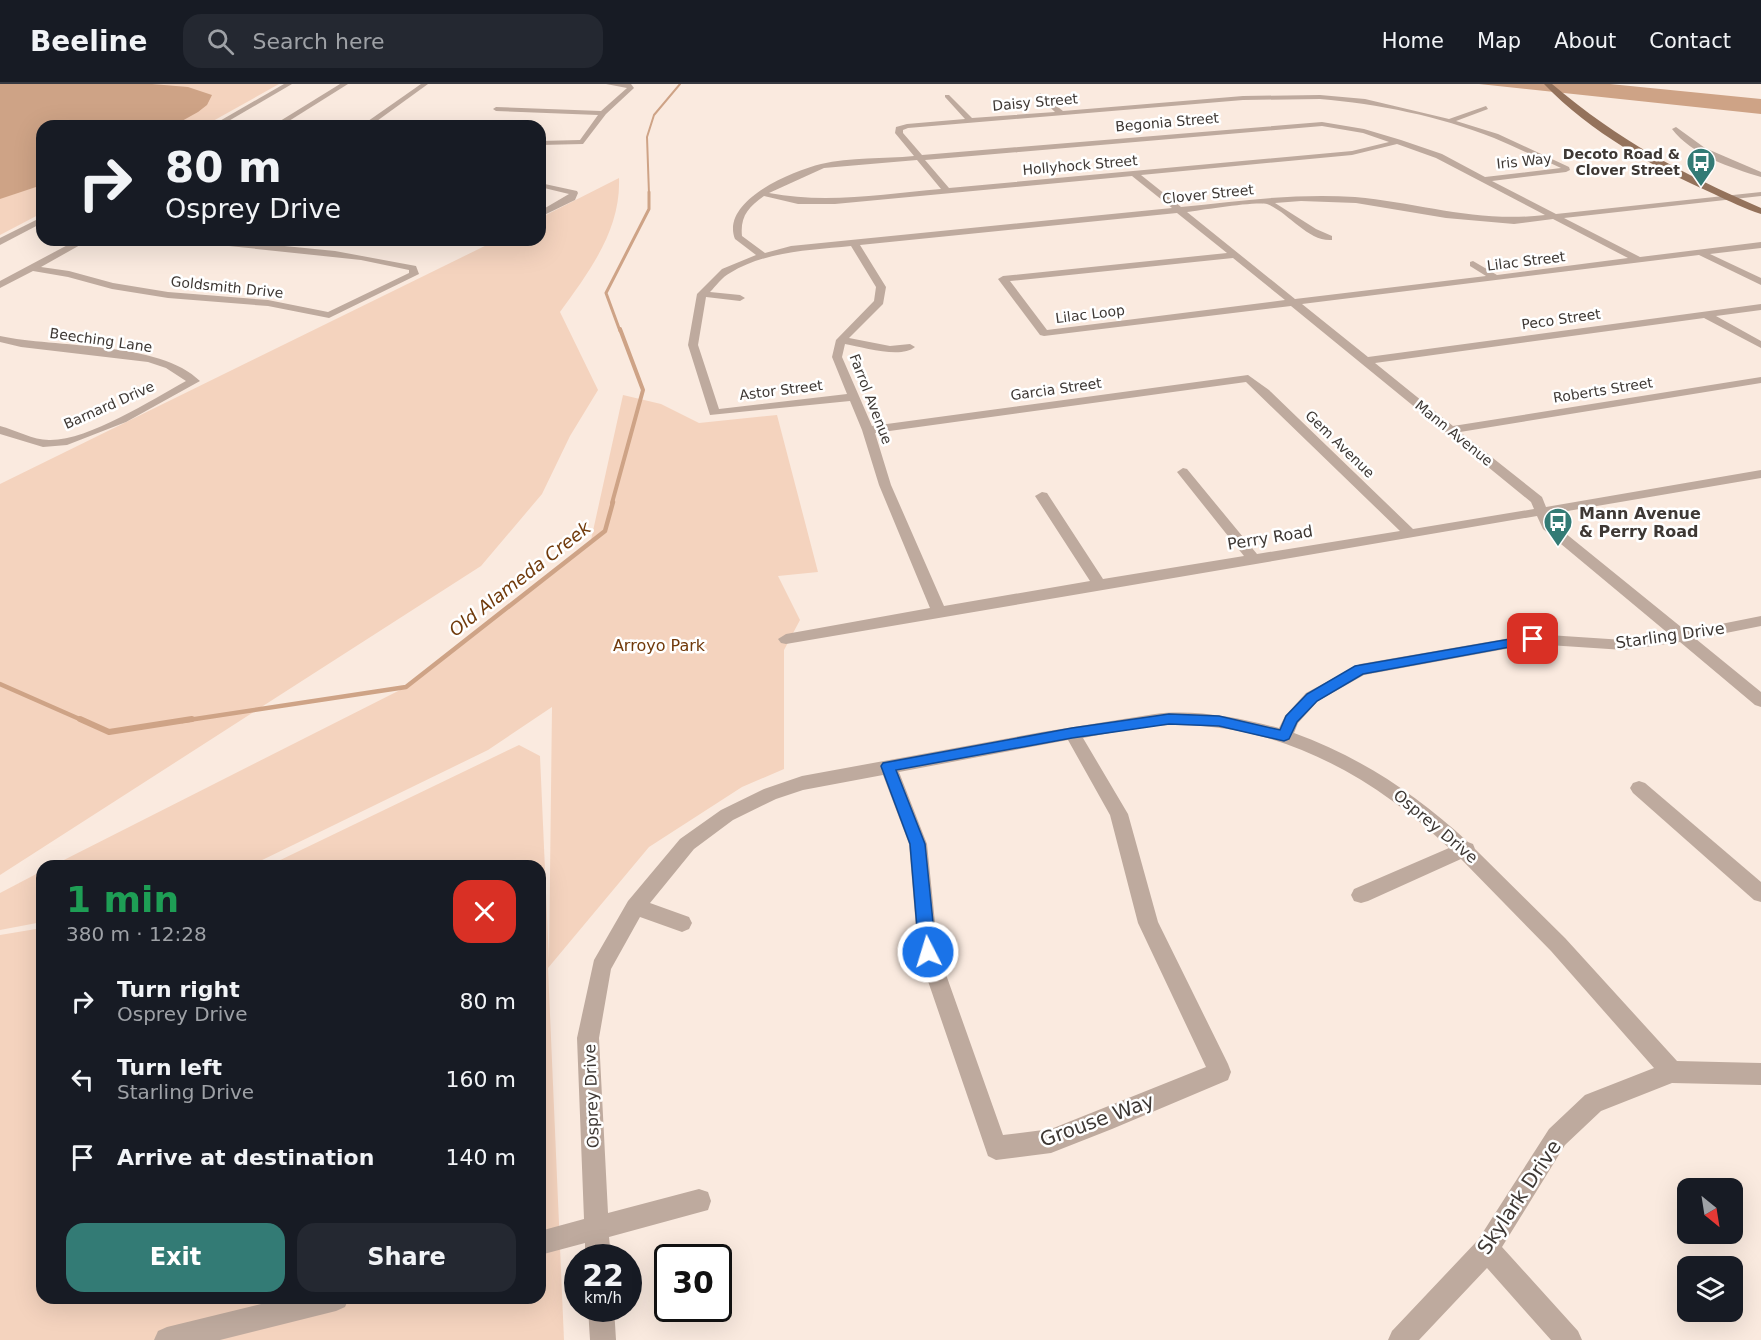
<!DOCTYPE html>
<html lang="en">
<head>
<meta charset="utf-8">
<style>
  body { margin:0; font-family:"DejaVu Sans",sans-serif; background:#242831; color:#f1f3f6; height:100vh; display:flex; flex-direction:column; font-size:22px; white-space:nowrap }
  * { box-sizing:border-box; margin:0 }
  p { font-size:20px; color:#9ea1a6 }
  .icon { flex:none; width:33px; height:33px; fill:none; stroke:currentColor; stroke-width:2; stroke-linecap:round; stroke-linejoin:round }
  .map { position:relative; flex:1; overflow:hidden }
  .details { position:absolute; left:36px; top:776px; width:510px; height:444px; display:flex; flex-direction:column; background:#171b24; border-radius:18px; box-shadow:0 6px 24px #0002 }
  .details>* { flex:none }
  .banner { position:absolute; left:36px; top:36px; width:510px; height:126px; border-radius:18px; box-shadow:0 6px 24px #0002; background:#171b24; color:#f1f3f6; overflow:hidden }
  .needle { width:39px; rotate:150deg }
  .fabs { position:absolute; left:1677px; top:1094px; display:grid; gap:12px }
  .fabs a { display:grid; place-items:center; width:66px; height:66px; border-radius:12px; background:#171b24; box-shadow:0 6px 24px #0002; font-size:30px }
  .speed { position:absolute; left:564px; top:1160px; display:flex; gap:12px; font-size:30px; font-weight:700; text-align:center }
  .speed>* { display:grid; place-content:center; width:78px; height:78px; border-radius:50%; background:#171b24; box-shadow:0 6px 24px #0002; line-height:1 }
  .speed small { font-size:15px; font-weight:400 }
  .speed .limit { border:3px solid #111; border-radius:9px; background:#fff; color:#111 }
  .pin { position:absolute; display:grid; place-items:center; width:51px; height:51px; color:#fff; margin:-26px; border-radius:12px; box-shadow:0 3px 9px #0006 }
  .me { position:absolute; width:66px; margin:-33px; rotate:355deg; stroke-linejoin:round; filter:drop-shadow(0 0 4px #0008) }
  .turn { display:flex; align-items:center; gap:21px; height:126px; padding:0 30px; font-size:27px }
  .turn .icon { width:78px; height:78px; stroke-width:2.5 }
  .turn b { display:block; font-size:42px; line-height:51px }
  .round { display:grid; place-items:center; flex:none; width:63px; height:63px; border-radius:18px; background:#242831 }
  .headline { display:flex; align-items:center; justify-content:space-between; height:102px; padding:0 30px }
  h1 { font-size:36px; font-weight:600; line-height:45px; color:#1e9e55 }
  .action { display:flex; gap:12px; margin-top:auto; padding:12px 30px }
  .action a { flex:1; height:69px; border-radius:18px; background:#337b75; color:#fff; font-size:24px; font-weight:600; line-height:69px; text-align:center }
  .action a+a { background:#242831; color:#f1f3f6 }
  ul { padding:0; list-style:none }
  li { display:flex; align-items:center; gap:18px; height:78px; padding:0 30px }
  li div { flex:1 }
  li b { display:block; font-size:22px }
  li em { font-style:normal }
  header { display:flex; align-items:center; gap:36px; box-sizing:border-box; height:84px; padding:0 30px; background:#171b24; border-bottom:2px solid #363941 }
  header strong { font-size:28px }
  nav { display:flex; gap:33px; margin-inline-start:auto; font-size:21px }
  .search { width:420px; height:54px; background:#242831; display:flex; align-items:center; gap:15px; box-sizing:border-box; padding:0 21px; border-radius:18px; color:#9ea1a6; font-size:22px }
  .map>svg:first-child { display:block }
  .green { fill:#f4d3be }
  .water { fill:#cea386 }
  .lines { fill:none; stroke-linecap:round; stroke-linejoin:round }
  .stream-far4 { stroke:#cea386; stroke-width:2 }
  .stream-far3 { stroke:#cea386; stroke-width:3 }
  .stream-far2 { stroke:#cea386; stroke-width:4 }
  .stream-far1 { stroke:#cea386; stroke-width:4.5 }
  .stream { stroke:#cea386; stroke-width:6 }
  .minor { fill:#beaa9e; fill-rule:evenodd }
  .major { fill:#94725b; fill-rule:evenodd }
  .route { fill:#1a73e8; stroke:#114b97; stroke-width:1.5 }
  .labels { text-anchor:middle; stroke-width:5; stroke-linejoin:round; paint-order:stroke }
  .far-street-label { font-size:14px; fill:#3e3834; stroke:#fff }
  .far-poi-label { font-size:14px; font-weight:bold; fill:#3e3834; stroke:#fff; text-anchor:end }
  .poi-label { font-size:16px; font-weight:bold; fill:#3e3834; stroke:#fff; text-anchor:start }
  .street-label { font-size:16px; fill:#3e3834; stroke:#fff }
  .park-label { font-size:16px; fill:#70390a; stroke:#fff }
  .water-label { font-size:18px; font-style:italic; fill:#703a0b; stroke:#fff }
  .near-street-label { font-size:20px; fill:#3e3834; stroke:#fff }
</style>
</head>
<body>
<header>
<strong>Beeline</strong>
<div class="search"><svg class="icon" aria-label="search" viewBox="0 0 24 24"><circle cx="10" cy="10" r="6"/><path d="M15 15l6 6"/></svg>Search here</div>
<nav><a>Home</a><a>Map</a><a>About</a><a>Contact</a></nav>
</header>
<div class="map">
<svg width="1761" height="1256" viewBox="0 0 1761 1256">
  <rect width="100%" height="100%" fill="#faeadf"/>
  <g class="green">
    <polygon points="0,0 279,0 204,42 42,42 42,129 0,151"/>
    <path d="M619 94C621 146 589 188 560 228L598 306 570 352 542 410 481 482 0 791V400L497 156H540V134Z"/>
    <polygon points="623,311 661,320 699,339 777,331 818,488 778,492 800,536 784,566 784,685 742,703 649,763 548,884 564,1256 0,1256 0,851 42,844 42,1214 540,1214 540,782 270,781 519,661 540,672 549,877 552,623 488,666 252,781 54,781 406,603 591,456"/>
    <polygon points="42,787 42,838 0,846 0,809"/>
  </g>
  <g class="water">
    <polygon points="0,0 152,0 188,3 212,11 207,21 198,28 173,42 42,42 42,101 0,115"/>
    <polygon points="1479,0 1610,0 1761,15 1761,30"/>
  </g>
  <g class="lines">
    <polyline class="stream-far4" points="649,110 647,53 654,31 680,0"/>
    <polyline class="stream-far3" points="620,247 606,209 649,125 649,108"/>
    <polyline class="stream-far2" points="612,419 643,306 620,245"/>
    <g class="stream-far1">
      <polyline points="0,600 84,637"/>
      <polyline points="182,637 406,603 605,447 613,418"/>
    </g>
    <polyline class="stream" points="80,635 109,648 192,635"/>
    <g class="minor">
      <polygon points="284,0 292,0 220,42 211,42"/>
      <polygon points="340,0 348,0 281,42 272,42"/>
      <polygon points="421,0 428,0 370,42 361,42"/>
      <polygon points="606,0 631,0 634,4 606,30 583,60 540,61 540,57 580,56 598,31 496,27 493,25 496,23 601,27 627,4"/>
      <path d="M1040 9 1063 27 1243 12 1320 11 1365 15 1449 35 1486 22 1488 25 1456 37 1498 50 1569 83 1570 86 1566 88 1492 97 1556 130 1761 108V112L1564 134 1640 173 1761 158V164L1710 170 1761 194V201L1699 171 1302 220 1368 273 1761 220V226L1716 232 1761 257V264L1704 234 1375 279 1453 342 1761 293V299L1460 348 1542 413 1546 423 1761 386V394L1550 430 1554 440 1686 547 1761 532V542L1696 555 1761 608V623L1755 621 1680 558 1624 566 1533 560 1364 591 1318 617 1298 639 1294 649C1360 673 1416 710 1468 758L1473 760 1475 765 1565 854 1677 977 1761 979V1001L1672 999 1601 1027 1565 1061 1502 1163 1578 1247 1582 1256H1551L1487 1184 1419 1256H1388L1392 1247 1478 1156 1549 1045 1585 1011 1654 984 1551 867 1461 775 1368 817 1361 819 1354 817 1351 811 1354 805 1449 764C1373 692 1277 638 1169 641 1141 642 1111 649 1083 654L1128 730 1158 838 1228 980 1231 988 1228 996 1112 1045 1051 1069 996 1076 988 1072 918 868 909 760 883 691 803 706 776 715 733 736 694 765 650 819 689 833 692 839 689 845 682 848 640 833 611 885 599 954 608 1129 699 1105 708 1108 711 1117 708 1126 609 1153 611 1173H585V1159L540 1171V1147L584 1135 577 954 594 876 628 817 680 755 721 726 764 705 802 692 1042 648 1155 630C1195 625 1240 634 1279 644L1285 632 1306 609 1360 580 1533 550 1624 556 1669 550 1543 445 1537 432 786 560 781 559 778 555 786 550 930 524 879 401 862 346 850 317 710 331 688 261 697 210 722 185 756 171 735 155C720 117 792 87 821 80 850 73 884 75 914 72L895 49 896 43 907 40 965 35 945 13V11H949L972 34 1055 28 1038 12ZM1320 15C1378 20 1439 32 1494 54 1517 64 1539 74 1561 84L1485 93 1442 70 1401 56 1364 45 1322 38 922 71 903 49V46L908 44 1243 16ZM1322 42 1363 49 1389 58 1352 67 949 104 925 76ZM1397 60 1436 74 1545 131C1476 139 1421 119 1355 113 1296 109 1239 117 1181 123L1141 91 1352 71ZM917 76 941 105C884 110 826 120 769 109L824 84ZM1132 92 1172 124 791 162 765 169 742 152C740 133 748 123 764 112L798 120H835ZM1301 117 1356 119 1446 134 1514 140 1553 135 1628 174 1497 191 1473 177 1470 178V182L1486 192 1295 215 1187 128C1201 126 1256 117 1267 120 1288 128 1308 158 1332 156V152L1316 145 1275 119ZM1177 129 1227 169 1003 192 998 195 1040 251 1044 252 1291 222 1531 418 1534 425 1413 445 1269 306 1248 291 872 342 842 273 845 260C863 263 901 275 915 263L910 260 890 262 849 254 883 220 886 203 860 161ZM851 162 876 203 874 217 836 256 832 273 847 310 719 325 698 261 706 213 740 217 745 214 740 211 710 208C716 202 722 193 730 189 766 167 811 166 851 162ZM1233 174 1285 216 1047 246 1010 197ZM1246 298 1400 447 1257 470 1187 385 1183 384 1177 388 1244 472 1103 495 1047 409 1042 408 1035 412 1090 497 944 522 891 401 875 349ZM1068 656 1110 731 1138 839 1206 983 1051 1045 1003 1051 938 868 927 760 899 688Z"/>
      <path d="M1676 43 1705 64 1761 88V93C1731 84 1692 71 1672 45Z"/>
      <polygon points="540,99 577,107 578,109 575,116 540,133 540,127 569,110 540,103"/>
      <polygon points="42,133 42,139 0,161 0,154"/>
      <polygon points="77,156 89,156 41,183 69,187 113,199 168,208 268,216 328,228 409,189 409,186 361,176 229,162 197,156 222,156 335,167 416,182 419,190 329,234 268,222 168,214 112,205 68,193 33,187 0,204 0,197"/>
      <path d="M0 252C55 264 160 257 200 297L126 338 67 361 43 363 0 350V342C16 346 33 356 49 356 88 357 151 316 186 297L166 284 148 278 21 263 0 258Z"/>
      <polygon points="1639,697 1645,699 1761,798 1761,818 1754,816 1633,709 1630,704 1633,699"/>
      <polygon points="286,1214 349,1214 345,1223 336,1227 220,1256 154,1256 158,1247 167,1243"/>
      <polygon points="588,1224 614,1224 616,1256 590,1256"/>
    </g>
    <path class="major" d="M1544 0H1552C1621 58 1679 88 1761 124V130C1745 125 1729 117 1714 110 1653 83 1591 49 1544 0Z"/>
  </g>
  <polygon class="route" points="1533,551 1539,555 1537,558 1363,590 1317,617 1297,638 1289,655 1284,657 1219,642 1169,640 1072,654 896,686 925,760 936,868 934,873 928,875 922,873 919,868 910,760 881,682 883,679 1072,644 1169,630 1219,632 1280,646 1286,632 1307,610 1355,582"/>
  <defs>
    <g id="bus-pin" transform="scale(1.5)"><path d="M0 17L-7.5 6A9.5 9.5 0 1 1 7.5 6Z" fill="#337b75" stroke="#fff"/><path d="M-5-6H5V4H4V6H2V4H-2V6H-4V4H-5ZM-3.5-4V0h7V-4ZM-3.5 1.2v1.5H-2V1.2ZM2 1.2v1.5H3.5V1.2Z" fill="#fff"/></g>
  </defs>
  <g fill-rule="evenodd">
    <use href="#bus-pin" x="1701" y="78"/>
    <use href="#bus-pin" x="1558" y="438"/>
  </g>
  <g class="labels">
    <g class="far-street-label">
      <text transform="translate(1035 18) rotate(-5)" y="5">Daisy Street</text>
      <text transform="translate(1167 38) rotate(-5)" y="5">Begonia Street</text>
      <text transform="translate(1524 77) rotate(-6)" y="5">Iris Way</text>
      <text transform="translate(1080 81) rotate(-5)" y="5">Hollyhock Street</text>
      <text transform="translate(1208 110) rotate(-6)" y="5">Clover Street</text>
      <text transform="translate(1526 177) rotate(-7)" y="5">Lilac Street</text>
      <text transform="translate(227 203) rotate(6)" y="5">Goldsmith Drive</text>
      <text transform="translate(1090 230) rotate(-7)" y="5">Lilac Loop</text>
      <text transform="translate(1561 235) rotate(-8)" y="5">Peco Street</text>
      <text transform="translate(101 256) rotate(8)" y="5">Beeching Lane</text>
      <text transform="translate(1056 305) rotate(-8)" y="5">Garcia Street</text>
      <text transform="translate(781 306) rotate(-7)" y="5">Astor Street</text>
      <text transform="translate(1603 306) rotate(-9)" y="5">Roberts Street</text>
      <text transform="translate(871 315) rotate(69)" y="5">Farrol Avenue</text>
      <text transform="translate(109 321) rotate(-24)" y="5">Barnard Drive</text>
      <text transform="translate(1454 349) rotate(39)" y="5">Mann Avenue</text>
      <text transform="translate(1340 360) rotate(44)" y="5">Gem Avenue</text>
    </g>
    <g class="far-poi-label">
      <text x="1680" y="75">Decoto Road &amp;<tspan x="1680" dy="16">Clover Street</tspan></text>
    </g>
    <g class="poi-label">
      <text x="1579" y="435">Mann Avenue<tspan x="1579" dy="18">&amp; Perry Road</tspan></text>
    </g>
    <g class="street-label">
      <text transform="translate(1270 453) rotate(-9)" y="6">Perry Road</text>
      <text transform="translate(1670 551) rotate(-8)" y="6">Starling Drive</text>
      <text transform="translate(1436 742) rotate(40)" y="6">Osprey Drive</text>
      <text transform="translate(591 1012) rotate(-92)" y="6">Osprey Drive</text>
    </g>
    <g class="park-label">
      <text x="659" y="567">Arroyo Park</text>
    </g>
    <g class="water-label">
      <text transform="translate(520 495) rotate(-38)" y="6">Old Alameda Creek</text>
    </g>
    <g class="near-street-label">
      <text transform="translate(1097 1036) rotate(-20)" y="7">Grouse Way</text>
      <text transform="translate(1519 1113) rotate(-56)" y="7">Skylark Drive</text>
    </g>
  </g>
</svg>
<div class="fabs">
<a><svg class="needle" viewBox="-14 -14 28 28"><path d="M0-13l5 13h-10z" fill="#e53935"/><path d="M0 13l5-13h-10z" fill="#9ea1a6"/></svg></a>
<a><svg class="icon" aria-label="layers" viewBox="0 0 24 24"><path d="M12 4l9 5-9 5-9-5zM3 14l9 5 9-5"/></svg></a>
</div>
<div class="speed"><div>22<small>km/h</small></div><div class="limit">30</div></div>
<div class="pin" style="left:1533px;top:555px;background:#d93025"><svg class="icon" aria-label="arrive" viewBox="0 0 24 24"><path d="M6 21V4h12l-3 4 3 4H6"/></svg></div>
<svg class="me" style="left:928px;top:868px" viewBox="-20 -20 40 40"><circle r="17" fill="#1a73e8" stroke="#fff" stroke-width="3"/><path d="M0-11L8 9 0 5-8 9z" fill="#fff"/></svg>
<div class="banner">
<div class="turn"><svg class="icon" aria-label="right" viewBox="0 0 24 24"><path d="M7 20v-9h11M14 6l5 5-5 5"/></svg><div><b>80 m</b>Osprey Drive</div></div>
</div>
<section class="details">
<div class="headline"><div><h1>1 min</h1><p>380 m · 12:28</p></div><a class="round" style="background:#d93025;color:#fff"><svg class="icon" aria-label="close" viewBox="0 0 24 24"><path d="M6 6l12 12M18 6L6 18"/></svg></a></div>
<ul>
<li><svg class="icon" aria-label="right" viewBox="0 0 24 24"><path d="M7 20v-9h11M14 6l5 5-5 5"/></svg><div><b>Turn right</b><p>Osprey Drive</p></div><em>80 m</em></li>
<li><svg class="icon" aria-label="left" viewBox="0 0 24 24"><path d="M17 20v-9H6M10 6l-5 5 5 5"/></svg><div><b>Turn left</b><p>Starling Drive</p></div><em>160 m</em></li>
<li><svg class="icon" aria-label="arrive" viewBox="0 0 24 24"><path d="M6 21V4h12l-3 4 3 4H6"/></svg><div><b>Arrive at destination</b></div><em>140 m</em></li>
</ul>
<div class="action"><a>Exit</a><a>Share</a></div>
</section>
</div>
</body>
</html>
